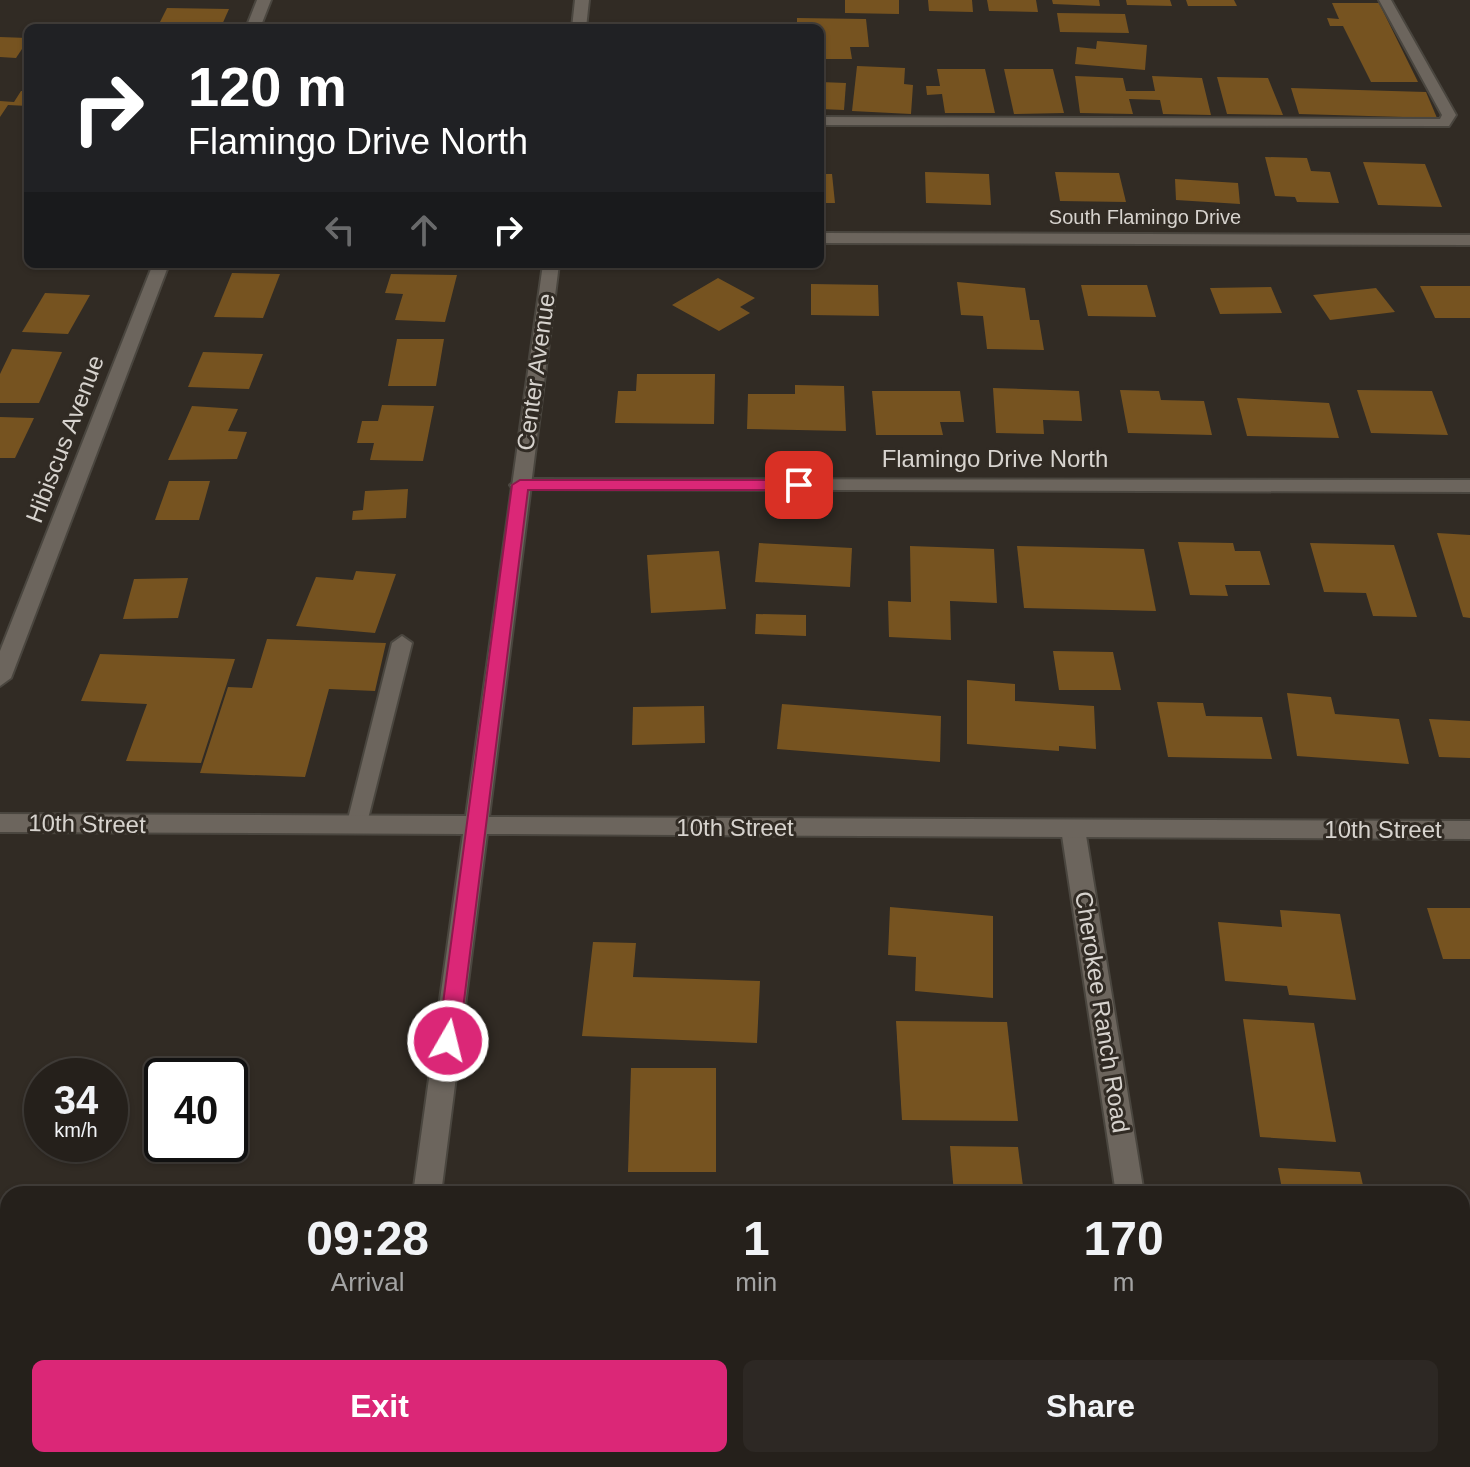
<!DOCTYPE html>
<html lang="en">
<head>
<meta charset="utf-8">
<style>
  body { margin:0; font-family:Arial,sans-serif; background:#2d2824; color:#f1f3f6; height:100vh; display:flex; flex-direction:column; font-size:30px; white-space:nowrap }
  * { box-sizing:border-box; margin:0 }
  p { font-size:26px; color:#a3a3a3 }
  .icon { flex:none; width:44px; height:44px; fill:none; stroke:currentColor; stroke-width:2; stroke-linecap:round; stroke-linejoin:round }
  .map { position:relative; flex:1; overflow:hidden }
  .panel { position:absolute; left:0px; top:1186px; width:1470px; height:282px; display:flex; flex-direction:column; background:#25201b; border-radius:24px 24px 0 0; box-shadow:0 2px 6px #0004,0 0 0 2px #423e3a }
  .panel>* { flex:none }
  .hud { position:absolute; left:24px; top:24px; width:800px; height:244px; border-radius:12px; box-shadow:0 2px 6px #0004,0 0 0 2px #423e3a; background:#202124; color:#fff; overflow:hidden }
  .speed { position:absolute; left:24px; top:1058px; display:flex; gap:16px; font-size:40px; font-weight:700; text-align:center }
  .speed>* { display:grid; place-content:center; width:104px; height:104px; border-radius:50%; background:#25201b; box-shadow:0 2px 6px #0004,0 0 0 2px #423e3a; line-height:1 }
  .speed small { font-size:20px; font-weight:400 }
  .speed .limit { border:4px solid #111; border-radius:12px; background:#fff; color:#111 }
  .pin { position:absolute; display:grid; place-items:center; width:68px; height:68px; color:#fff; margin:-34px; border-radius:16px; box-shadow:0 4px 12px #0006 }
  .me { position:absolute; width:88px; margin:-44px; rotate:8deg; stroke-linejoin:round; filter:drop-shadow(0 0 6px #0008) }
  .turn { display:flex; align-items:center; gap:28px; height:168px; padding:0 32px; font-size:36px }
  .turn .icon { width:104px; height:104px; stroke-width:2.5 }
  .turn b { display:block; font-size:56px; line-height:68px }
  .lanes { display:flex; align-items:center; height:76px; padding:0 32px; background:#0003; justify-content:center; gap:40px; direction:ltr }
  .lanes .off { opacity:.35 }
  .eta { display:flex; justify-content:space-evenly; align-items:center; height:136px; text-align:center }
  .eta b { font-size:48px; font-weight:700; line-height:56px }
  .action { display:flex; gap:16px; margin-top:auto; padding:16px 32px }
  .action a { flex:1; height:92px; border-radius:12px; background:#db2777; color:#fff; font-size:32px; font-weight:700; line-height:92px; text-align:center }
  .action a+a { background:#2d2824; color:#f1f3f6 }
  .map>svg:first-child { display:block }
  .building { fill:#765320 }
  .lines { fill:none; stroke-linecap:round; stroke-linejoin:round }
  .service-casing { stroke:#4a463f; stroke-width:4 }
  .minor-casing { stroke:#4a463f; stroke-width:4 }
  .tertiary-casing { stroke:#4a463f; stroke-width:4 }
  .service { fill:#6c655d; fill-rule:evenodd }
  .minor { fill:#6c655d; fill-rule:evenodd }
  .tertiary { fill:#6c655d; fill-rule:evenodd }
  .route { fill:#db2777; stroke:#8e194d; stroke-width:2 }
  .labels { text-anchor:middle; stroke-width:6; stroke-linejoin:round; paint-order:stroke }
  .far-street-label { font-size:20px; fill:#d7d3ce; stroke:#312b24 }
  .street-label { font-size:24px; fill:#d7d3ce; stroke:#312b24 }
</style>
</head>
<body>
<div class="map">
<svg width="1470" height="1467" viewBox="0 0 1470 1467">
  <rect width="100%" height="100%" fill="#312b24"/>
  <g class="building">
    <polygon points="845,0 899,0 899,14 845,13"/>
    <polygon points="928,0 972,0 973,12 929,11"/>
    <polygon points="987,0 1036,0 1038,12 989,11"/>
    <polygon points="1052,0 1099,0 1100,6 1053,4"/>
    <polygon points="1126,0 1170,0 1172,6 1127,5"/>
    <polygon points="1186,0 1234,0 1237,6 1188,6"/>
    <polygon points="1332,3 1379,3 1418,82 1371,82 1343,26 1330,26 1327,18 1339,19"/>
    <polygon points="167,8 229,9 221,27 158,26"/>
    <polygon points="1057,13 1125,14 1129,33 1060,32"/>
    <polygon points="797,18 866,19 869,47 850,47 852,59 820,59 820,28 797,28"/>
    <polygon points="43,22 74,24 70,28 38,28"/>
    <polygon points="0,37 28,38 28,40 16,58 0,57"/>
    <polygon points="1097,41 1147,45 1145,70 1075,64 1077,47 1096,49"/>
    <polygon points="857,66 905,68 904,84 913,85 911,114 852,111"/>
    <polygon points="937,69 985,69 995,113 945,113 942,94 927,95 926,86 940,86"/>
    <polygon points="1004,69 1053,69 1064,113 1014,114"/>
    <polygon points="1075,76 1123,78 1126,91 1155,91 1152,76 1202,78 1211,115 1163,114 1160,100 1129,99 1133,114 1080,113"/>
    <polygon points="1217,77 1268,78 1283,115 1227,114"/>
    <polygon points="820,82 846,83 844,110 820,109"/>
    <polygon points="1291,88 1426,92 1437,118 1299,114"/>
    <polygon points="21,91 28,91 28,106 8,105 0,117 0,101 14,102"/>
    <polygon points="1265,157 1307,158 1311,171 1330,172 1339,203 1297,202 1295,197 1275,196"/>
    <polygon points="1363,162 1425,164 1442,207 1378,205"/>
    <polygon points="925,172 989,174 991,205 926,203"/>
    <polygon points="1055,172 1119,173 1126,202 1060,201"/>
    <polygon points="820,174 832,174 835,203 820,203"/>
    <polygon points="1175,179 1238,183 1240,204 1176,200"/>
    <polygon points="38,264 98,264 96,270 35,270"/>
    <polygon points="232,273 280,274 263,318 214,317"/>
    <polygon points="391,274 457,275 445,322 395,320 403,294 385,293"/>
    <polygon points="718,278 755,298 740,307 750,313 719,331 672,305"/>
    <polygon points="957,282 1025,288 1030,320 1039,320 1044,350 987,349 983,316 961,315"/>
    <polygon points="811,284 878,285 879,316 811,315"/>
    <polygon points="1081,285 1147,285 1156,317 1088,316"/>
    <polygon points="1420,286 1470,286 1470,318 1435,318"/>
    <polygon points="1271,287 1282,313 1220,314 1210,288"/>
    <polygon points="1376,288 1395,312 1330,320 1313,295"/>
    <polygon points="45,293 90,295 68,334 22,332"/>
    <polygon points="397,339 444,339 436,386 388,386"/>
    <polygon points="12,349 62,352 39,403 0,403 0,374"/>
    <polygon points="203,352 263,354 249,389 188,387"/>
    <polygon points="637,374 715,374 714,424 615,423 618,391 636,391"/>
    <polygon points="795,385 844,386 846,431 747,429 748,394 795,394"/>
    <polygon points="993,388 1079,391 1082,421 1043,420 1044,434 996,433"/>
    <polygon points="1120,390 1159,391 1161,400 1204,401 1212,435 1128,433"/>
    <polygon points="1357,390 1432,391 1448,435 1371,433"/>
    <polygon points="872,391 960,391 964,422 940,422 943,435 876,435"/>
    <polygon points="1237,398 1329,403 1339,438 1247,436"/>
    <polygon points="382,405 434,406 423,461 370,460 374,443 357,443 362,421 378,421"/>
    <polygon points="192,406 238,409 228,431 247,432 237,459 168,460"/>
    <polygon points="0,417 34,418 15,458 0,458"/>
    <polygon points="169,481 210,481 199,520 155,520"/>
    <polygon points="408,489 406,518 352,520 353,511 363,510 365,491"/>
    <polygon points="1437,533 1470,535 1470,618 1463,617"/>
    <polygon points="1178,542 1233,543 1235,551 1260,551 1270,585 1225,585 1228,596 1190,595"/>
    <polygon points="759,543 852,548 850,587 755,582"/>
    <polygon points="1310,543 1394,545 1417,617 1373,616 1366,593 1324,592"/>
    <polygon points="910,546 994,549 997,603 950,601 951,640 889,637 888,601 911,602"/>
    <polygon points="1017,546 1144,549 1156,611 1024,608"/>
    <polygon points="719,551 726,609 651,613 647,555"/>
    <polygon points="356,571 396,574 375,633 296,626 316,577 353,580"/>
    <polygon points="188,578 178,618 123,619 134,579"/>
    <polygon points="756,614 806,615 806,636 755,634"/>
    <polygon points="267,639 386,643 375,691 329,689 305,777 200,773 228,687 252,688"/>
    <polygon points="1053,651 1113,652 1121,690 1059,690"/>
    <polygon points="100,654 235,659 201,763 126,761 147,704 81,701"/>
    <polygon points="967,680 1015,684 1015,701 1094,706 1096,749 1059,746 1059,751 967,744"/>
    <polygon points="1287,693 1331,697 1335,714 1399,719 1409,764 1297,756"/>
    <polygon points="1157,702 1203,703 1206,716 1262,717 1272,759 1168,757"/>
    <polygon points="782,704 941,716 940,762 777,749"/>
    <polygon points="704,706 705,743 632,745 633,707"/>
    <polygon points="1429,719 1470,721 1470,758 1439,757"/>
    <polygon points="890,907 993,916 993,998 915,991 916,957 888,955"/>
    <polygon points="1427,908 1470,908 1470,959 1443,959"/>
    <polygon points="1280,910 1340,914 1356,1000 1289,995 1287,986 1225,981 1218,922 1282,927"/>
    <polygon points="593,942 636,943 633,977 760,981 757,1043 582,1036"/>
    <polygon points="1243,1019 1314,1023 1336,1142 1260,1137"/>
    <polygon points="896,1021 1007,1022 1018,1121 902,1120"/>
    <polygon points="631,1068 716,1068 716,1172 628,1172"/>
    <polygon points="950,1146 1018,1147 1024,1194 954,1194"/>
    <polygon points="1278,1168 1360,1172 1365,1194 1283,1194"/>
    <polygon points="7,1243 8,1305 0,1305 0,1265"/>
    <polygon points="1339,1460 1449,1460 1450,1467 1339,1467"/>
  </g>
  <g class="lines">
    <g class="service-casing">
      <g id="service">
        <polygon points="1379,0 1391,0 1456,115 1449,126 820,125 820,117 1440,119 1442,115"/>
        <polygon points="402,636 412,643 366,827 363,833 349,833 346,827 392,643"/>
      </g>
    </g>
    <g class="minor-casing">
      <g id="minor">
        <polygon points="257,0 271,0 260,28 246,28"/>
        <polygon points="820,233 1470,235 1470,245 820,243"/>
        <polygon points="153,264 169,264 11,678 0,686 0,651"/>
        <polygon points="520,479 1470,480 1470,492 513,489 510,485"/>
        <polygon points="1073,820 1081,823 1085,829 1144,1194 1116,1194 1061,829 1065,823"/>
        <rect x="0" y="1428" width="8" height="30"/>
        <polygon points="1157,1460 1187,1460 1188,1467 1158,1467"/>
      </g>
    </g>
    <g class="tertiary-casing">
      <g id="tertiary">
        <polygon points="575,0 589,0 586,28 572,28"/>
        <polygon points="543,264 559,264 489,817 1470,821 1470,839 487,834 441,1194 413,1194 463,834 0,832 0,814 466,816"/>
        <polygon points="376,1460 406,1460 405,1467 375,1467"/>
      </g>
    </g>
    <use href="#service" class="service"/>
    <use href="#minor" class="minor"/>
    <use href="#tertiary" class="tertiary"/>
  </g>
  <polygon class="route" points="520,480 799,480 807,485 799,490 528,490 459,1041 456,1048 441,1048 438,1041 512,485"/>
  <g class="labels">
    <g class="far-street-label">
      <text x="1145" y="224">South Flamingo Drive</text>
    </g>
    <g class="street-label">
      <text transform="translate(536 372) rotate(-82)" y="8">Center Avenue</text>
      <text transform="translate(65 439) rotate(-69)" y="8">Hibiscus Avenue</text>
      <text x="995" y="467">Flamingo Drive North</text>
      <text transform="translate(87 824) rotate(1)" y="8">10th Street</text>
      <text x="735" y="836">10th Street</text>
      <text x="1383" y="838">10th Street</text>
      <text transform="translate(1102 1012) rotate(81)" y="8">Cherokee Ranch Road</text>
    </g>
  </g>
</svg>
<div class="speed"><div>34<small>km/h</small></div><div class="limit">40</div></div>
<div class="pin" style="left:799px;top:485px;background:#d93025"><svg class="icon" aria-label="arrive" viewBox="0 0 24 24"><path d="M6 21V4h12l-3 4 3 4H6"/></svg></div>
<svg class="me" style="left:448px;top:1041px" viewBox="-20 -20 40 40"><circle r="17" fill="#db2777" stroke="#fff" stroke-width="3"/><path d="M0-11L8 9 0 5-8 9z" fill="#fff"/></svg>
<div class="hud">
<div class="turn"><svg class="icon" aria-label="right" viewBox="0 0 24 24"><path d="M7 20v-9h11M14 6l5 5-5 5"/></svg><div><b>120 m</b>Flamingo Drive North</div></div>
<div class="lanes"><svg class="icon off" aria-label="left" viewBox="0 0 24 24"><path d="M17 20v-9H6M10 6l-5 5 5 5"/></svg><svg class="icon off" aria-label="ahead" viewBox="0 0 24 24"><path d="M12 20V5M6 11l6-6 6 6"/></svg><svg class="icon" aria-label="right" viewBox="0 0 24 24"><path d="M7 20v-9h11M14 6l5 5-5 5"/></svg></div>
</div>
<section class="panel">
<div class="eta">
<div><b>09:28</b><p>Arrival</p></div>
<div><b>1</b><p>min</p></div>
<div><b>170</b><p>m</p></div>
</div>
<div class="action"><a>Exit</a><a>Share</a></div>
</section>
</div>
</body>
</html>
